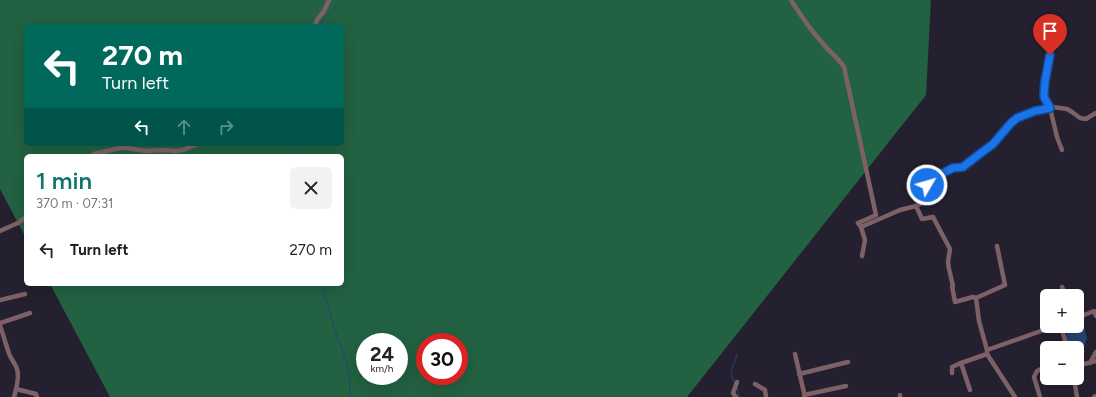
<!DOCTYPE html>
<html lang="en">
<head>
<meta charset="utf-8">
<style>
  body { margin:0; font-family:Figtree,sans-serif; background:#f2f2f2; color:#222; height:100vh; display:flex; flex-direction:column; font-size:15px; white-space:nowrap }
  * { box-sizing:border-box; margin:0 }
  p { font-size:13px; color:#767676 }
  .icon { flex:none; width:22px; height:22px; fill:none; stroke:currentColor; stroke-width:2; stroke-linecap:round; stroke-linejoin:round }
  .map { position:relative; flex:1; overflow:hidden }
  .panel { position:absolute; left:24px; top:154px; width:320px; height:132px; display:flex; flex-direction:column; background:#fff; border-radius:6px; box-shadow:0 4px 16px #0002 }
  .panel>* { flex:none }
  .hud { position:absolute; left:24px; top:24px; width:320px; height:122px; border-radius:6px; box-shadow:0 4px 16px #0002; background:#00695c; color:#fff; overflow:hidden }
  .controls { position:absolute; left:1040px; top:289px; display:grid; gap:8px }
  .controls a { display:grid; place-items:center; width:44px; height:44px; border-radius:6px; background:#fff; box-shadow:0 4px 16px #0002; font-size:20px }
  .speed { position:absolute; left:356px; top:333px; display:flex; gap:8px; font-size:20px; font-weight:700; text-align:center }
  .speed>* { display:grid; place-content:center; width:52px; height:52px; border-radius:50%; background:#fff; box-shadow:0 4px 16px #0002; line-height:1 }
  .speed small { font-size:10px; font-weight:400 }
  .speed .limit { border:6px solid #d22; background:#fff; color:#111 }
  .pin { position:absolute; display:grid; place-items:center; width:34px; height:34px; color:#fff; margin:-41px -17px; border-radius:50% 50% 50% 0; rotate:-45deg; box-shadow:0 0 4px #0007 }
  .pin .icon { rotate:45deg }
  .me { position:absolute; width:44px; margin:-22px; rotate:52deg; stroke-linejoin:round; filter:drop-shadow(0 0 3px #0008) }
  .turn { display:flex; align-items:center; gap:14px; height:84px; padding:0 12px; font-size:18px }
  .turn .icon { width:52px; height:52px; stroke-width:2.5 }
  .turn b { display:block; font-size:28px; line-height:34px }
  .lanes { display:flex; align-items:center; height:38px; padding:0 12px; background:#0003; justify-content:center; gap:20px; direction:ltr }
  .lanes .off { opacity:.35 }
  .round { display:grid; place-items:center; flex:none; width:42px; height:42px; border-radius:6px; background:#f2f2f2 }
  .summary { display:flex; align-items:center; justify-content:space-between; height:68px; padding:0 12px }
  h1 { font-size:24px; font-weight:600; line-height:30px; color:#0f766e }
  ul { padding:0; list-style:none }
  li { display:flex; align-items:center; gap:12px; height:56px; padding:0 12px }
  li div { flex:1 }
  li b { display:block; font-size:15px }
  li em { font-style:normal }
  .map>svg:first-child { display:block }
  .forest { fill:#226141; fill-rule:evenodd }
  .water { fill:#294472 }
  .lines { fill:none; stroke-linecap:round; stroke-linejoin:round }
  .stream { stroke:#294472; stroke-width:1 }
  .minor { stroke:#7e6166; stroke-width:4.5 }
  .route-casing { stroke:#114b97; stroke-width:10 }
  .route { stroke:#1a73e8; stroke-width:7 }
</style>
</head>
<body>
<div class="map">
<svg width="1096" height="397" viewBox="0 0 1096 397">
  <rect width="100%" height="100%" fill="#24202f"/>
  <path class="forest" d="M0 0H931L926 95 687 397H110L50 284H342V156H26V238L0 189ZM26 26H342V144H26ZM365 342H399V376H365ZM425 342H459V376H425Z"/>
  <path class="water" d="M1078 326 1084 327 1087 338 1084 346 1077 349C1072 346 1068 343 1065 337L1071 328Z"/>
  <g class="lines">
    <g class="stream">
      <polyline points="320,26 322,21 342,0"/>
      <polyline points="298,156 301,151 308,144"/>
      <polyline points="320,284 323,289 337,336 347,363 350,381 350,397"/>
      <path d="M735 383C727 371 735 365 737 354"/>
      <polyline points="737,388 739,397"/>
    </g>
    <g class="minor">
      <path d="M791 0C801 16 812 32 825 46 831 53 839 59 844 67L876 215 865 220 858 223"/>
      <polyline points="1047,22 1047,37 1048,42 1052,43 1049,63 1045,81 1044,97 1050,108 1057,137 1062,150"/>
      <polyline points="315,26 317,20 324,11 329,0"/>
      <polyline points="91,156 94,154 120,148 127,148 146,151 164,150 176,151 183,150 197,144"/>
      <polyline points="858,223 861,227 900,210 916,206"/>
      <polyline points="861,227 865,240 862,256"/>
      <polyline points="0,231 18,223 26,217"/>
      <polyline points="1062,287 1066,296"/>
      <polyline points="976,298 1005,285 997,246"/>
      <polyline points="0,300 25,294"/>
      <polyline points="1077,318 1094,311 1096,316"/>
      <polyline points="0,323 30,313"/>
      <path d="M0 326C4 336 6 346 10 356 12 360 16 365 17 369 20 378 16 389 14 397"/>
      <polyline points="1055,326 987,350 979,321 976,298 973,297 955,302 952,286 953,286 949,269 948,262 950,249 933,217 922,219 916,206 920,204 924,190 924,187 943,173 953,168 963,167 993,143 1011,123 1026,114 1045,108 1053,107 1067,109 1072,112 1080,118 1086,119 1096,113"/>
      <polyline points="1061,326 1067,348"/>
      <polyline points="795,354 805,397"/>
      <polyline points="987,354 1015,397"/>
      <polyline points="1090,363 1096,352"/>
      <polyline points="1077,366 1096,361"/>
      <polyline points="952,373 952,367 961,363"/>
      <polyline points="799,374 848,362"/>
      <polyline points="1074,378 1077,397"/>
      <polyline points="755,384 765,390 766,397"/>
      <polyline points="16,389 36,394 37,397"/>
      <polyline points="970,390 961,363 987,354 987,350"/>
      <polyline points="804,395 846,386"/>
      <polyline points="736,397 733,393 737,382"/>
      <polyline points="900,397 900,395"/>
      <polyline points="1040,397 1034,377 1037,371 1047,366"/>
      <polyline points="1094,397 1096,396"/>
    </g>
  </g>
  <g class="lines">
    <g class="route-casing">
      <polyline id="route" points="927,185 943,173 953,168 963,167 973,159 993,144 1011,123 1017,118 1035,111 1050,108 1044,97 1044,94 1045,81 1050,55"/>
    </g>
    <use href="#route" class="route"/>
  </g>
</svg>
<div class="controls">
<a>+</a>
<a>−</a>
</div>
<div class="speed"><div>24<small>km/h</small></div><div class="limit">30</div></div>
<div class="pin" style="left:1050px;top:55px;background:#d93025"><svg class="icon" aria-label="arrive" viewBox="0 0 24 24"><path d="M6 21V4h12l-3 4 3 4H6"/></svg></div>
<svg class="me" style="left:927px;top:185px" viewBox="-20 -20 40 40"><circle r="17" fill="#1a73e8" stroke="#fff" stroke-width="3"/><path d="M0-11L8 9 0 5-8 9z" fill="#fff"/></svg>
<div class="hud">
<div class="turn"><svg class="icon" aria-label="left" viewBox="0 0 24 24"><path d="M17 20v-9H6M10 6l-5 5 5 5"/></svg><div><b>270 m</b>Turn left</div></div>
<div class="lanes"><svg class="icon" aria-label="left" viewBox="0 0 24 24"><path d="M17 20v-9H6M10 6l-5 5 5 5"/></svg><svg class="icon off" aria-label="ahead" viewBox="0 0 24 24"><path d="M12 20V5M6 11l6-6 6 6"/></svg><svg class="icon off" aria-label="right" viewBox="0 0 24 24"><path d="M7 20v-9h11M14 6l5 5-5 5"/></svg></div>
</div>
<section class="panel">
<div class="summary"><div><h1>1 min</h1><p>370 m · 07:31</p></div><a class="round"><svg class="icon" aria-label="close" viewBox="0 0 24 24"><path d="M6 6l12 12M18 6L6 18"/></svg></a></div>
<ul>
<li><svg class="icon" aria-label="left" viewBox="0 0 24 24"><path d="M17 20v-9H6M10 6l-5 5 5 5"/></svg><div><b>Turn left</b></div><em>270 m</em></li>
</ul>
</section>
</div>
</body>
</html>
